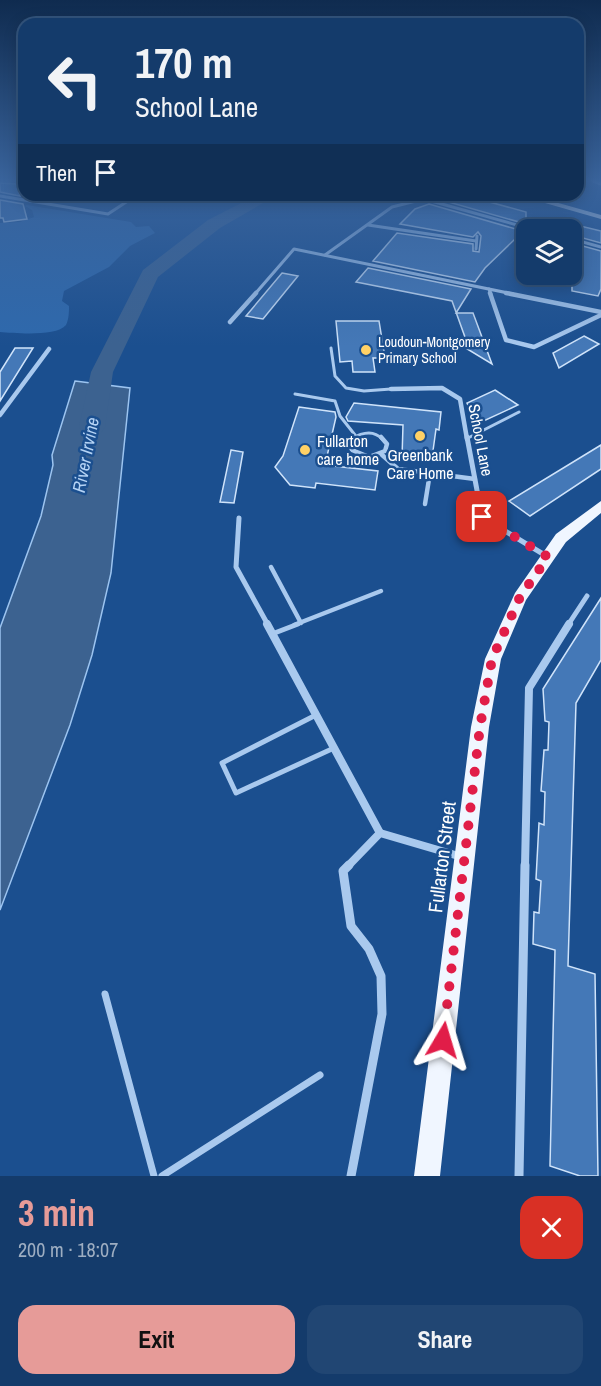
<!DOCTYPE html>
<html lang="en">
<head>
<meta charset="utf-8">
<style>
  body { margin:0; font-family:"Archivo Narrow",sans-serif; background:#214673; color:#f1f3f6; height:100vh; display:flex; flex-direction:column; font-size:22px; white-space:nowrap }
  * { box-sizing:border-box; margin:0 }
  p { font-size:20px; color:#9dadc1 }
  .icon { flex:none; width:33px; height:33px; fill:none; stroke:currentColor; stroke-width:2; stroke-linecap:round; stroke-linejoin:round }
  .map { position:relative; height:1176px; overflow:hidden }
  .sheet { display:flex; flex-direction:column; background:#143b6b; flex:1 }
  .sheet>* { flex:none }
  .banner { position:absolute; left:18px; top:18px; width:566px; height:183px; border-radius:18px; box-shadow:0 3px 15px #0003,0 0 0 2px #33557e; background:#143b6b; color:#f1f3f6; overflow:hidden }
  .controls { position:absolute; left:516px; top:219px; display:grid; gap:12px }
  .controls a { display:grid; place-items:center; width:66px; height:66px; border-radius:12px; background:#143b6b; box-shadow:0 3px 15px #0003,0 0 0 2px #33557e; font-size:30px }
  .pin { position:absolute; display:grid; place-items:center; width:51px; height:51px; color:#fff; margin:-26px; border-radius:12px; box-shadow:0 3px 9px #0006 }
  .me { position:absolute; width:66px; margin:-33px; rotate:7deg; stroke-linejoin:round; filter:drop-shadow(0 0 4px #0008) }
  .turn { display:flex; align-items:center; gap:21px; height:126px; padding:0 18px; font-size:27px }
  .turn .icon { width:78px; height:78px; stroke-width:2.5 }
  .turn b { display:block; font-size:42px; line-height:51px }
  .then { display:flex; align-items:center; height:57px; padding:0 18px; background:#0003; gap:12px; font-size:22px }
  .round { display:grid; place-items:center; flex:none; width:63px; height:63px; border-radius:18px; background:#214673 }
  .summary { display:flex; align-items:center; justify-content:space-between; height:102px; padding:0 18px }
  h1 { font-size:36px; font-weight:800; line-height:45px; color:#e69b98 }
  .button { display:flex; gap:12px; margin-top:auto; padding:12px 18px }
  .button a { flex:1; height:69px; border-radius:18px; background:#e69b98; color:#111; font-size:24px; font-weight:800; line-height:69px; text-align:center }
  .button a+a { background:#214673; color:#f1f3f6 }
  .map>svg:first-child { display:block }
  .green { fill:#2e69ad }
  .water { fill:#3c6290; stroke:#9cc4f0; stroke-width:1.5 }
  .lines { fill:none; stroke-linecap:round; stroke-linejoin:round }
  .river { fill:#3c6290; fill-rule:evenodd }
  .building { fill:#4478b7; stroke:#cfe3fa; stroke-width:1.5 }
  .lane-far3 { stroke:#a9c9ee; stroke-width:3 }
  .lane-far2 { stroke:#a9c9ee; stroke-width:4.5 }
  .lane-far1 { stroke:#a9c9ee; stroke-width:5 }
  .lane { stroke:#a9c9ee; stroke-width:7 }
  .street-far4 { stroke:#a9c9ee; stroke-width:3 }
  .street-far3 { stroke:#a9c9ee; stroke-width:4.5 }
  .street-far2 { stroke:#a9c9ee; stroke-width:5 }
  .street-far1 { stroke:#a9c9ee; stroke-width:8 }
  .street { stroke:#a9c9ee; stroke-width:9 }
  .primary { fill:#f0f6ff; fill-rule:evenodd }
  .route { stroke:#e11d48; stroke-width:10; stroke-dasharray:0 18 }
  .poi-dot { fill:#ffd166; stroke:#1b4f8f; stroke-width:2 }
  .labels { text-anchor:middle; stroke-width:5; stroke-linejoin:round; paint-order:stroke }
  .far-poi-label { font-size:14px; fill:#fff; stroke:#1b4f8f; text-anchor:start }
  .street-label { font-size:16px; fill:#fff; stroke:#1b4f8f }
  .poi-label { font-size:16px; fill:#fff; stroke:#1b4f8f; text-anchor:start }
  .water-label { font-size:18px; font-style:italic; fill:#b5d3f5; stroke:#1b4f8f }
  .near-street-label { font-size:20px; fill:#fff; stroke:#1b4f8f }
</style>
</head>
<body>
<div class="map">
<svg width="601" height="1176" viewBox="0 0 601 1176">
  <rect width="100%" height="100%" fill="#1b4f8f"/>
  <path class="green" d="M27 205 131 222 136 227 149 226 155 233 130 246 109 267 64 291 62 301 69 306C69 312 69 319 66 325 56 337 15 333 0 332V223L20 222 34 217 32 210 25 206Z"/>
  <polygon class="water" points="75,381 130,388 111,573 92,655 70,725 0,910 0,628 41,516 53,465 52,455"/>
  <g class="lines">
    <polygon class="river" points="257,195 277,195 220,228 158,277 113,372 105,427 101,433 92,435 83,433 79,427 91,372 143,270 208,220"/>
  </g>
  <g class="building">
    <polygon points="0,183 17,184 20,196 0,192"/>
    <polygon points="444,195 464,195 526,212 526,224 438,199"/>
    <polygon points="0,200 23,204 27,219 4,222 3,218 0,218"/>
    <polygon points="429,204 526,232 526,243 515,239 485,268 475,282 373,261 397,233 473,244 473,251 479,252 481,236 478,232 473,237 400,224 415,209"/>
    <polygon points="572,224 601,231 601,243 572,235"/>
    <polygon points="572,243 601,251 601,289 598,296 572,291"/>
    <polygon points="368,268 471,289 456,313 473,313 492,364 459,344 466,340 452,301 356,282"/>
    <polygon points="282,273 298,276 263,319 246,316"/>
    <polygon points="336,321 379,321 385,358 373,358 375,372 353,372 352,361 340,362"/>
    <polygon points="584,336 599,344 559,368 553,353"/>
    <polygon points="15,348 33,348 0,401 0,372"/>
    <polygon points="495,390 518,405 477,424 467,403"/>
    <polygon points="354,403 441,412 439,430 436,429 432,458 429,461 402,458 403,425 348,421 346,417"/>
    <polygon points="299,407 335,412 336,417 325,465 378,471 375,490 316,483 315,488 290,485 275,467 283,456"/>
    <polygon points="601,445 601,469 530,516 509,501"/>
    <polygon points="231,450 243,452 234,503 220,502"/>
    <polygon points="601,598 601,660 576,703 568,966 595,974 598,1176 580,1176 550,1166 555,950 533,944 534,912 539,913 541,881 536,879 539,823 544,825 545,792 541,791 544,750 548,750 549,722 545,721 543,689"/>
  </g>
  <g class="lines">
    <g class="lane-far3">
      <polyline points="331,348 335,376 346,388 364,391 391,389"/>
      <polyline points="295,394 335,401 340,416 355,435"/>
      <polyline points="468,438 519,412"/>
      <path d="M351 439C361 433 373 429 382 439"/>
    </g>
    <g class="lane-far2">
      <polyline points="353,437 349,442 352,450 369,457 385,451 387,444 381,437"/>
      <polyline points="381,454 398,469 475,479"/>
      <polyline points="425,504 430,473"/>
      <polyline points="271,567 301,623"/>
      <polyline points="294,625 381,591"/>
    </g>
    <g class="lane-far1">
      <polyline points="272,634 298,624"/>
      <polyline points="316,715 222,763 236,793 334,748"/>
    </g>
    <g class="lane">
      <polyline points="105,994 154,1176"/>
      <polyline points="162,1176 320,1075"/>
    </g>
    <g class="street-far4">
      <polyline points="593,181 601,184"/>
      <polyline points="0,196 108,214 137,195"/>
      <polyline points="368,225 476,241"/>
      <polyline points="572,239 601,247"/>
      <polyline points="476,249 477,236"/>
      <polyline points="325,255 392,207 424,199 535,230"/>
      <polyline points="489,289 491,294"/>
      <polyline points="255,294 294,249 513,294"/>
    </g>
    <g class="street-far3">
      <polyline points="490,293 506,340 534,347 601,315"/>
      <polyline points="506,293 601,312"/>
      <polyline points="230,322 256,293"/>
      <polyline points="391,389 442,388 460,399 467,439"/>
      <polyline points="0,415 49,349"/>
    </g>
    <g class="street-far2">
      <polyline points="467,437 482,517 548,557"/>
      <polyline points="239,518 236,567 268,625"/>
      <polyline points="568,625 587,596"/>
    </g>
    <g class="street-far1">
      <polyline points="267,624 380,833"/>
      <polyline points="348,866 380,833 462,857"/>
      <polyline points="525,866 529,688 569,624"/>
    </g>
    <g class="street">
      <polyline points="349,865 343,871 351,926 369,949 381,976 382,1014 351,1176"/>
      <polyline points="519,1176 525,865"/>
    </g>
    <g class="primary">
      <polygon points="517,195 530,195 601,215 601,219"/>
      <polygon points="601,501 601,513 566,542 526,600 501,659 489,727 440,1176 414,1176 471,727 485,659 515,593 556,534"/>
    </g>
  </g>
  <linearGradient id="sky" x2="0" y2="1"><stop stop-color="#0f2b4f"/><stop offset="0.52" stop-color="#39639b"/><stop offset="1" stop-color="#39639b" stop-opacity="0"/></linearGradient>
  <rect width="601" height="346" fill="url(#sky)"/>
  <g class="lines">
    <polyline class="route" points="443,1040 480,727 492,659 520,597 548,557 482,517"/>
  </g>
  <g class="poi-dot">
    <circle cx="366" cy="350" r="6"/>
    <circle cx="420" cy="436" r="6"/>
    <circle cx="305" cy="450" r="6"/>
  </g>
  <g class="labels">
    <g class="far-poi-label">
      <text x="378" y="347">Loudoun-Montgomery<tspan x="378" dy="16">Primary School</tspan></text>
    </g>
    <g class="street-label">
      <text transform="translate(481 440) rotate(79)" y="6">School Lane</text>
    </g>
    <g class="poi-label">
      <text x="317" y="447">Fullarton<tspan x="317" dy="18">care home</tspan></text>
      <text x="420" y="461" text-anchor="middle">Greenbank<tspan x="420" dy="18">Care Home</tspan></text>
    </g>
    <g class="water-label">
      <text transform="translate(86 455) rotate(-79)" y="6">River Irvine</text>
    </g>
    <g class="near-street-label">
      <text transform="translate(442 857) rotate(-83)" y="7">Fullarton Street</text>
    </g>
  </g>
</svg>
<div class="controls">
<a><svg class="icon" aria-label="layers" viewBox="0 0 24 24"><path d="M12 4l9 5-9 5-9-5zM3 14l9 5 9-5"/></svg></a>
</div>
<div class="pin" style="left:482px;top:517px;background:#d93025"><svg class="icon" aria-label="arrive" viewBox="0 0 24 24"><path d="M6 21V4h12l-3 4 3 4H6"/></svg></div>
<svg class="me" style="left:443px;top:1040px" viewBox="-20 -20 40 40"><path d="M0-17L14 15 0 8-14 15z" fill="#e11d48" stroke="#fff" stroke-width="4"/></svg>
<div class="banner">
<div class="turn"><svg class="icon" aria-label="left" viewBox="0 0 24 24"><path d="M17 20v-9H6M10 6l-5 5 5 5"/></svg><div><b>170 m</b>School Lane</div></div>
<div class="then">Then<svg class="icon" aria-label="arrive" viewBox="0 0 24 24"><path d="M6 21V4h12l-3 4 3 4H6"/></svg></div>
</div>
</div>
<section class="sheet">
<div class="summary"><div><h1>3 min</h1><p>200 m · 18:07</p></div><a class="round" style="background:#d93025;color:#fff"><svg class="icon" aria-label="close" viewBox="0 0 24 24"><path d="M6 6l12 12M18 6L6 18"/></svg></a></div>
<div class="button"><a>Exit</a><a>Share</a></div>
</section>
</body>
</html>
